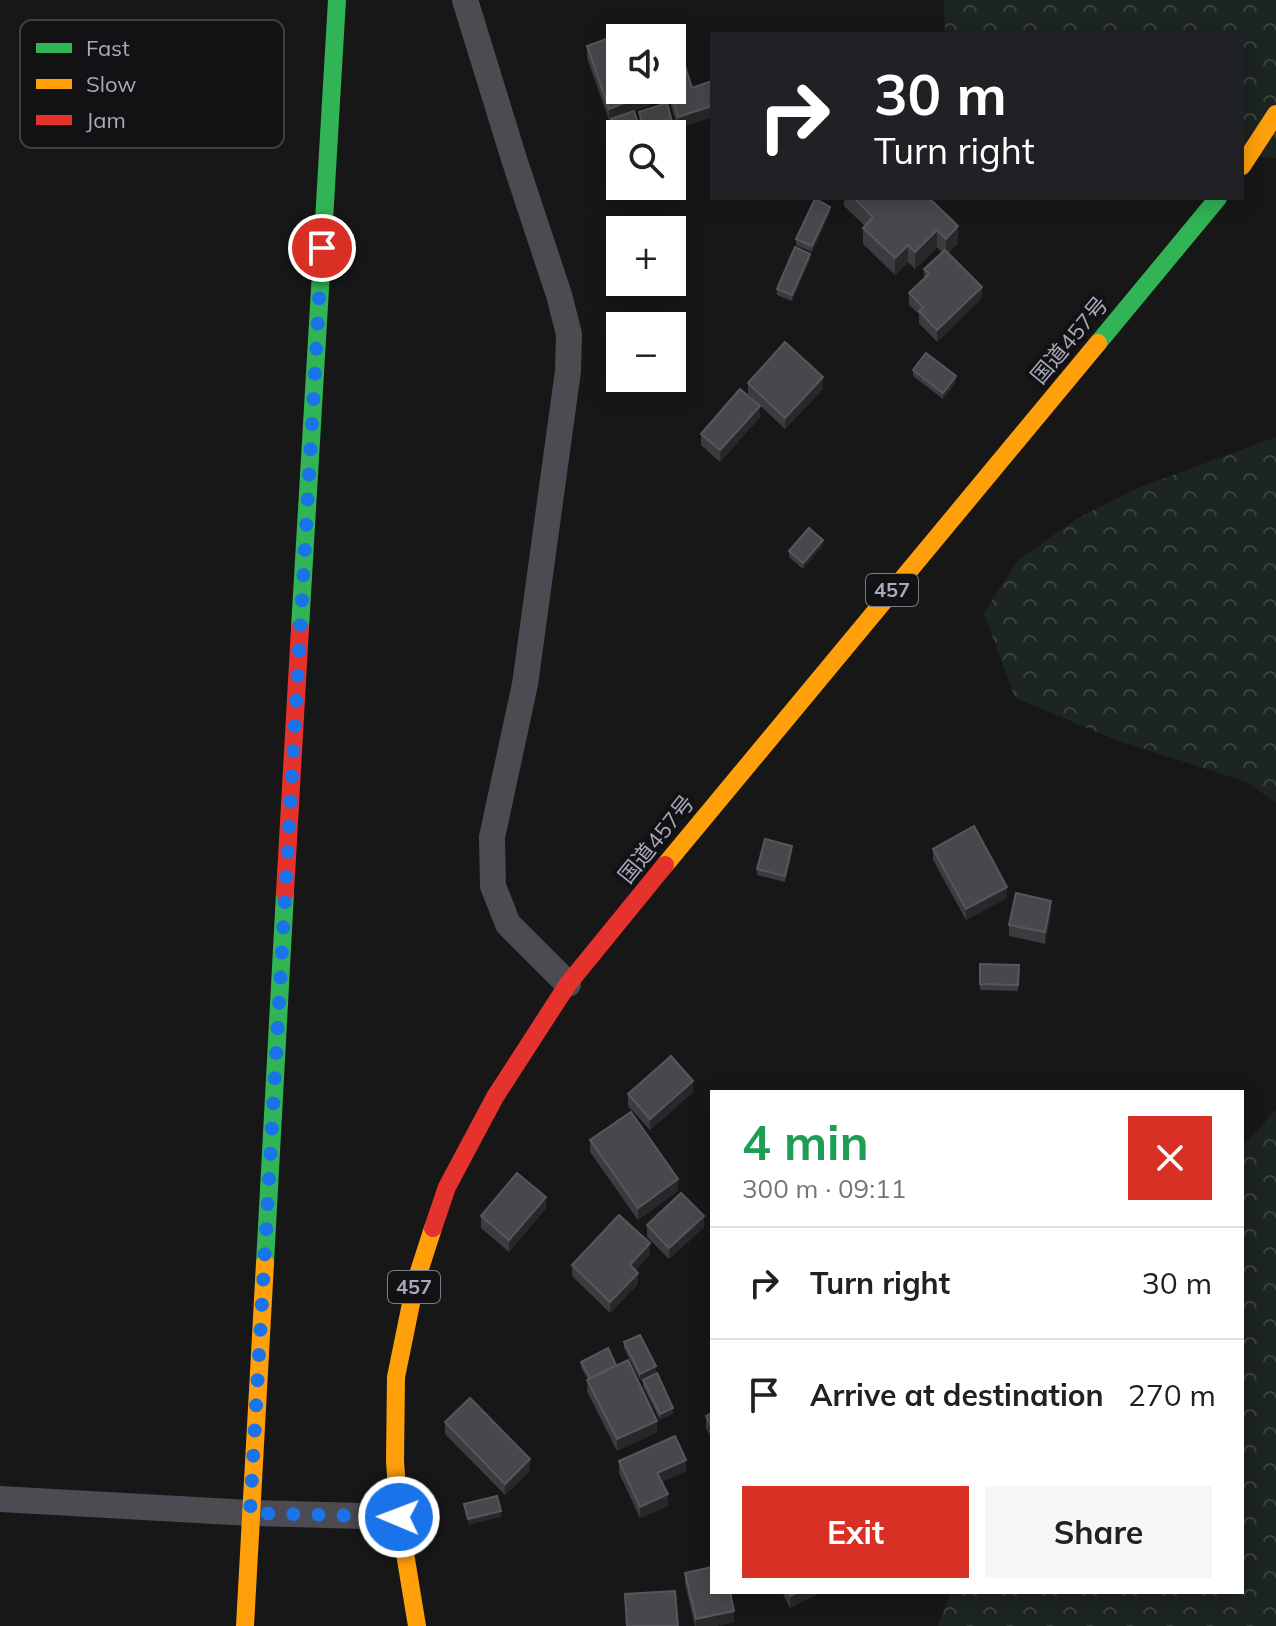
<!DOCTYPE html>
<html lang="en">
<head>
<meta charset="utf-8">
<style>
  body { margin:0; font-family:Mulish,"Noto Sans JP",sans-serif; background:#f6f6f6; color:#202124; height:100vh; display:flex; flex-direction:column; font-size:30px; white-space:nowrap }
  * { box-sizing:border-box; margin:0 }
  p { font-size:26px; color:#757577 }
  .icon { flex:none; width:44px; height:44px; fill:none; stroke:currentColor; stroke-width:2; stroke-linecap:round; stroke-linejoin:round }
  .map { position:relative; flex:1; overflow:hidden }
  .panel { position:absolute; left:710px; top:1090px; width:534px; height:504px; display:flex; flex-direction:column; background:#fff; border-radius:0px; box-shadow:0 4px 20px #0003 }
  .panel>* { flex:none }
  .top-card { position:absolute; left:710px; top:32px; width:534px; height:168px; border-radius:0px; box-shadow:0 4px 20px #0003; background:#202124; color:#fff; overflow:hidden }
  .fabs { position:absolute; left:606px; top:24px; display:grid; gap:16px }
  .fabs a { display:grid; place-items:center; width:80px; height:80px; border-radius:0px; background:#fff; box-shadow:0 4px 20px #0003; font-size:40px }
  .pin { position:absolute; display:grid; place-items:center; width:68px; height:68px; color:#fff; margin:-34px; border:4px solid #fff; border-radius:50%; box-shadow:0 2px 8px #0007 }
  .me { position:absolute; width:88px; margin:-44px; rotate:271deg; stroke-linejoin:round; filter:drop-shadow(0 0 6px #0008) }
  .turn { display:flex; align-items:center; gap:28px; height:168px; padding:0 32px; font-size:36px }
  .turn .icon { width:104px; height:104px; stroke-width:2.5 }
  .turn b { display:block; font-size:56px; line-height:68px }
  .round { display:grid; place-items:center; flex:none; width:84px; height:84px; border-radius:0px; background:#f6f6f6 }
  .headline { display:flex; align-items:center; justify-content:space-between; height:136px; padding:0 32px }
  h1 { font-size:48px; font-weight:700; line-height:60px; color:#1e9e55 }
  .cta { display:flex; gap:16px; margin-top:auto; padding:16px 32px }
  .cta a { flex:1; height:92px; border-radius:0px; background:#d93025; color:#fff; font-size:32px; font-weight:700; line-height:92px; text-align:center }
  .cta a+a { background:#f6f6f6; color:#202124 }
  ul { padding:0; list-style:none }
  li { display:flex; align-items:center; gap:24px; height:112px; padding:0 32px; border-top:2px solid #e0e0e0 }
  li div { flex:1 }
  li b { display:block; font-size:30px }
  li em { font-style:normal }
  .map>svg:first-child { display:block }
  .forest { fill:url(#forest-crowns) }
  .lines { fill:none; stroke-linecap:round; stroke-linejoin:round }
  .street { stroke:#4c4b51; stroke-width:26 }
  .fast { stroke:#30b455; stroke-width:18 }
  .slow { stroke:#ff9f0a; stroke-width:18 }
  .jam { stroke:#e5322d; stroke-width:18 }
  .wall { fill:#3c3b3f }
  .shaded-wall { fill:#28282a }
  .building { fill:#48474c; stroke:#57565e; stroke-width:2 }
  .route { stroke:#1a73e8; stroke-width:14; stroke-dasharray:0 25.2 }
  .labels { text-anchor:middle; stroke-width:8; stroke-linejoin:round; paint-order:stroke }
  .shield { fill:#121114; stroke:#7b7b88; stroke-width:2 }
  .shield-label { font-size:20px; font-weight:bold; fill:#a8a9ba }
  .street-label { font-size:22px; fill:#a8a9ba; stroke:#121114 }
  .key { fill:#121114; stroke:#3f3f46; stroke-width:2 }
  .key-label { font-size:22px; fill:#a8a9ba }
</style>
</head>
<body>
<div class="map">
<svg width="1276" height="1626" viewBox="0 0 1276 1626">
  <defs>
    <pattern id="forest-crowns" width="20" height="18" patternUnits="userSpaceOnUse" patternTransform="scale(2)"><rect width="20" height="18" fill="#1d2520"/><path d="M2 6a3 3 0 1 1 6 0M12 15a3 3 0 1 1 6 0" fill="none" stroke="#3b423e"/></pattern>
  </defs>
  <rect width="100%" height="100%" fill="#171718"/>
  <g class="forest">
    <polygon points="944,0 1276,0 1276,158 1242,155 1242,34 945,34"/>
    <polygon points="1276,437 1276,803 1247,782 1119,741 1015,698 984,613 1018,560 1078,518 1138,488"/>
    <polygon points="1276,1110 1276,1626 938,1626 951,1592 1242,1592 1242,1147"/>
  </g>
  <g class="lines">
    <g class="street">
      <polyline points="465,0 514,159 559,295 569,334 568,371 525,684 492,837 493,886 508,924 568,984"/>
      <polyline points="0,1499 250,1513 399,1517"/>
    </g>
    <g class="fast">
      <polyline points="1098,343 1218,198"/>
      <polyline points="300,628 337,0"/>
      <polyline points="265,1263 285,893"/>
    </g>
    <g class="slow">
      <polyline points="1242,166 1276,114"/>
      <polyline points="665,865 1098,343"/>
      <polyline points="245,1626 265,1263"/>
      <polyline points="417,1626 399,1517 395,1461 396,1377 415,1284 433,1228"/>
    </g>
    <g class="jam">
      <polyline points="285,893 300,628"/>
      <polyline points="433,1228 447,1187 495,1097 568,984 665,865"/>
    </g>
  </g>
  <g class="wall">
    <polygon points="587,46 650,105 616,117 620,134 618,147 611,125 611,119 609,120 587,58"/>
    <polygon points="712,81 712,117 678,128 666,90 692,88"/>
    <polygon points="639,112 673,131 663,134 644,134 639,118"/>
    <polygon points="844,198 929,198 958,243 948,253 982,298 937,342 919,323 919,314 909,305 909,293 924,279 924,269 942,252 937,247 915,269 908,262 895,275 863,244 863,228 865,226 844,206"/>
    <polygon points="830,212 812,252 796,245 796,239"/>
    <polygon points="810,259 792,301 777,295 777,289"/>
    <polygon points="913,370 956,382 943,399 913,376"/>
    <polygon points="748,383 823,389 785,429 748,394"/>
    <polygon points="760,417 720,462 701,445 701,434"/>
    <polygon points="823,545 803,569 789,557 789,551"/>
    <polygon points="933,849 1007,898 966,920 933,860"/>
    <polygon points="792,852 785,882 757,875 757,869"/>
    <polygon points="1051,912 1045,944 1009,936 1009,925"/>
    <polygon points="980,964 1019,965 1018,991 980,990"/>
    <polygon points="693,1092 650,1130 628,1106 628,1094"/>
    <polygon points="590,1140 678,1191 638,1220 590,1152"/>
    <polygon points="546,1208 509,1252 481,1228 481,1216"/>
    <polygon points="647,1225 704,1227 669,1259 647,1237"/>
    <polygon points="650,1254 635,1271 638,1284 610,1313 572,1276 572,1265"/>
    <polygon points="624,1342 656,1372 640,1380 624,1348"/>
    <polygon points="581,1362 616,1366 657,1432 617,1451 587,1391 588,1380 581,1367"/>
    <polygon points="643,1380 673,1414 660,1420 643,1386"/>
    <polygon points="712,1413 712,1439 706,1428 706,1416"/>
    <polygon points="445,1422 530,1471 505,1495 445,1434"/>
    <polygon points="619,1461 686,1471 662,1482 668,1506 640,1518 619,1473"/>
    <polygon points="685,1573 734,1622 715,1626 695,1626 685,1584"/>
    <polygon points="782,1592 821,1592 790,1608"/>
  </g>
  <g class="shaded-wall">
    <polygon points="650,93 650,105 609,120 609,109"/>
    <polygon points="712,106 712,117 678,128 678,117"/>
    <polygon points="673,125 673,131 663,134 646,134"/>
    <polygon points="830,207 830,212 812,252 812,246"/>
    <polygon points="958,226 958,243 946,256 946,239"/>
    <polygon points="937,230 937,247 915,269 915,252"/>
    <polygon points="908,245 908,262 895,275 895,258"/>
    <polygon points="810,254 810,259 792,301 792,295"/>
    <polygon points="982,287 982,298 937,342 937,330"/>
    <polygon points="956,376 956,382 943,399 943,393"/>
    <polygon points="823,377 823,389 785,429 785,418"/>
    <polygon points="760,406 760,417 720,462 720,450"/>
    <polygon points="823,540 823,545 803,569 803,563"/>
    <polygon points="792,846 792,852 785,882 785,876"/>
    <polygon points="1007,887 1007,898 966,920 966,909"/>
    <polygon points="1051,901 1051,912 1045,944 1045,932"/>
    <polygon points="693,1081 693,1092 650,1130 650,1119"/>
    <polygon points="678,1179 678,1191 638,1220 638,1208"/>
    <polygon points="546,1197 546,1208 509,1252 509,1240"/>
    <polygon points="704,1216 704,1227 669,1259 669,1248"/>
    <polygon points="650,1243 650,1254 630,1277 630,1265"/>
    <polygon points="638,1273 638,1284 610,1313 610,1302"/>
    <polygon points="656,1366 656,1372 640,1380 640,1374"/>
    <polygon points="673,1408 673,1414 660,1420 660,1414"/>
    <polygon points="657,1421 657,1432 617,1451 617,1439"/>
    <polygon points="530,1459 530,1471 505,1495 505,1484"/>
    <polygon points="686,1460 686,1471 657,1484 657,1473"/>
    <polygon points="668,1494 668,1506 640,1518 640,1507"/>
    <polygon points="501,1511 501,1517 468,1525 468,1519"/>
    <polygon points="798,1592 821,1592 790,1608 790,1596"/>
    <polygon points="734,1611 734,1622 715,1626 696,1626 696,1619"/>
  </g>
  <g class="building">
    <polygon points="628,31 630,38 620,38 620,90 649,90 650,93 609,109 587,46"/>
    <polygon points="677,40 692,88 712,81 712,106 678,117 670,90 672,90 672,41"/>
    <polygon points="667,103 673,125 646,134 639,112"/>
    <polygon points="634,111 642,134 620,134 620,141 618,142 611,119"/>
    <polygon points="854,198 929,198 958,226 946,239 937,230 915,252 908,245 895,258 863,228 873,217"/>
    <polygon points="815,199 830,207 812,246 796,239"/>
    <polygon points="795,247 810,254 792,295 777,289"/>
    <polygon points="945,250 982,287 937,330 919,311 923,307 909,293 929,274 924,269"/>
    <polygon points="785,342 823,377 785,418 748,383"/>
    <polygon points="926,353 956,376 943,393 913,370"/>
    <polygon points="740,389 760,406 720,450 701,434"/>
    <polygon points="809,528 823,540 803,563 789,551"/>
    <polygon points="974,826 1007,887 966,909 933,849"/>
    <polygon points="765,839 792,846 785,876 757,869"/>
    <polygon points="1016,893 1051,901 1045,932 1009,925"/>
    <polygon points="980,964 1019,965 1018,985 980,984"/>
    <polygon points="671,1056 693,1081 650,1119 628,1094"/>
    <polygon points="631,1112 678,1179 638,1208 590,1140"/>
    <polygon points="517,1173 546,1197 509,1240 481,1216"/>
    <polygon points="681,1193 704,1216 669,1248 647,1225"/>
    <polygon points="619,1215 650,1243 630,1265 638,1273 610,1302 572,1265"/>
    <polygon points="640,1335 656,1366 640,1374 624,1342"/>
    <polygon points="608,1348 616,1365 590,1378 581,1362"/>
    <polygon points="628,1360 657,1421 617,1439 587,1380"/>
    <polygon points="657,1373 673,1408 660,1414 643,1380"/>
    <polygon points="470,1398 530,1459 505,1484 445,1422"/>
    <polygon points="712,1413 712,1428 706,1416"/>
    <polygon points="675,1436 686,1460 657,1473 668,1494 640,1507 619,1461"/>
    <polygon points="497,1496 501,1511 468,1519 464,1504"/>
    <polygon points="712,1567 712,1592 730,1592 734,1611 696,1619 685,1573"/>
    <polygon points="675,1591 678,1626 627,1626 625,1594"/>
    <polygon points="788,1592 798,1592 790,1596"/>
  </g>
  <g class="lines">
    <polyline class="route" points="322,248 250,1513 399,1517"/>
  </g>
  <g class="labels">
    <g class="shield">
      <rect x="866" y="574" width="52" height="32" rx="6"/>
      <rect x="388" y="1271" width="52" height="32" rx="6"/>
    </g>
    <g class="shield-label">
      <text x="892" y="597">457</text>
      <text x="414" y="1294">457</text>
    </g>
    <g class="street-label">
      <text transform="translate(1069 340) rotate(-50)" y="8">国道457号</text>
      <text transform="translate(656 839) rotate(-51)" y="8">国道457号</text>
    </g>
  </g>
  <rect x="20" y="20" width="264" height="128" rx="12" class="key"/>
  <rect x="36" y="43" width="36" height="10" fill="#30b455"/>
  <rect x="36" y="79" width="36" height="10" fill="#ff9f0a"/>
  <rect x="36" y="115" width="36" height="10" fill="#e5322d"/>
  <g class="key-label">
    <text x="86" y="56">Fast</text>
    <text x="86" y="92">Slow</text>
    <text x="86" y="128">Jam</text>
  </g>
</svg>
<div class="fabs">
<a><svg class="icon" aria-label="sound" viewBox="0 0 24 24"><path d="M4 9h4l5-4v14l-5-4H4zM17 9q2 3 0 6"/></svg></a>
<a><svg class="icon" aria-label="search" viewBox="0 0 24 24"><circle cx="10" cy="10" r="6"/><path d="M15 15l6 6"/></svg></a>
<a>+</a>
<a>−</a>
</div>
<div class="pin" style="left:322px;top:248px;background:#d93025"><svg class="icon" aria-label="arrive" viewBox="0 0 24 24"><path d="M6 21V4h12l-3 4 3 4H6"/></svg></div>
<svg class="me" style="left:399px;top:1517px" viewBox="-20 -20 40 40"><circle r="17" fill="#1a73e8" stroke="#fff" stroke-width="3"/><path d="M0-11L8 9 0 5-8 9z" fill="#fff"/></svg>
<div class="top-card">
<div class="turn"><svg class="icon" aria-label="right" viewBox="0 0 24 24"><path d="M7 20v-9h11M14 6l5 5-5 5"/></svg><div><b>30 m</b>Turn right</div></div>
</div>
<section class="panel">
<div class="headline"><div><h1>4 min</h1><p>300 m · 09:11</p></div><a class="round" style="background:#d93025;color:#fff"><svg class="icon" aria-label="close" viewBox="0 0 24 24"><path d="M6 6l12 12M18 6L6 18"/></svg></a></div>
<ul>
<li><svg class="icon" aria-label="right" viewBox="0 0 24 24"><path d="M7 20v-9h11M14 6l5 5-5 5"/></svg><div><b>Turn right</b></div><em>30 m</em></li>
<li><svg class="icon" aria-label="arrive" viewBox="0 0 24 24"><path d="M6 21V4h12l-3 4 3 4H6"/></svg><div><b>Arrive at destination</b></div><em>270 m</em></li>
</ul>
<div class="cta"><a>Exit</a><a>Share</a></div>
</section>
</div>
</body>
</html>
